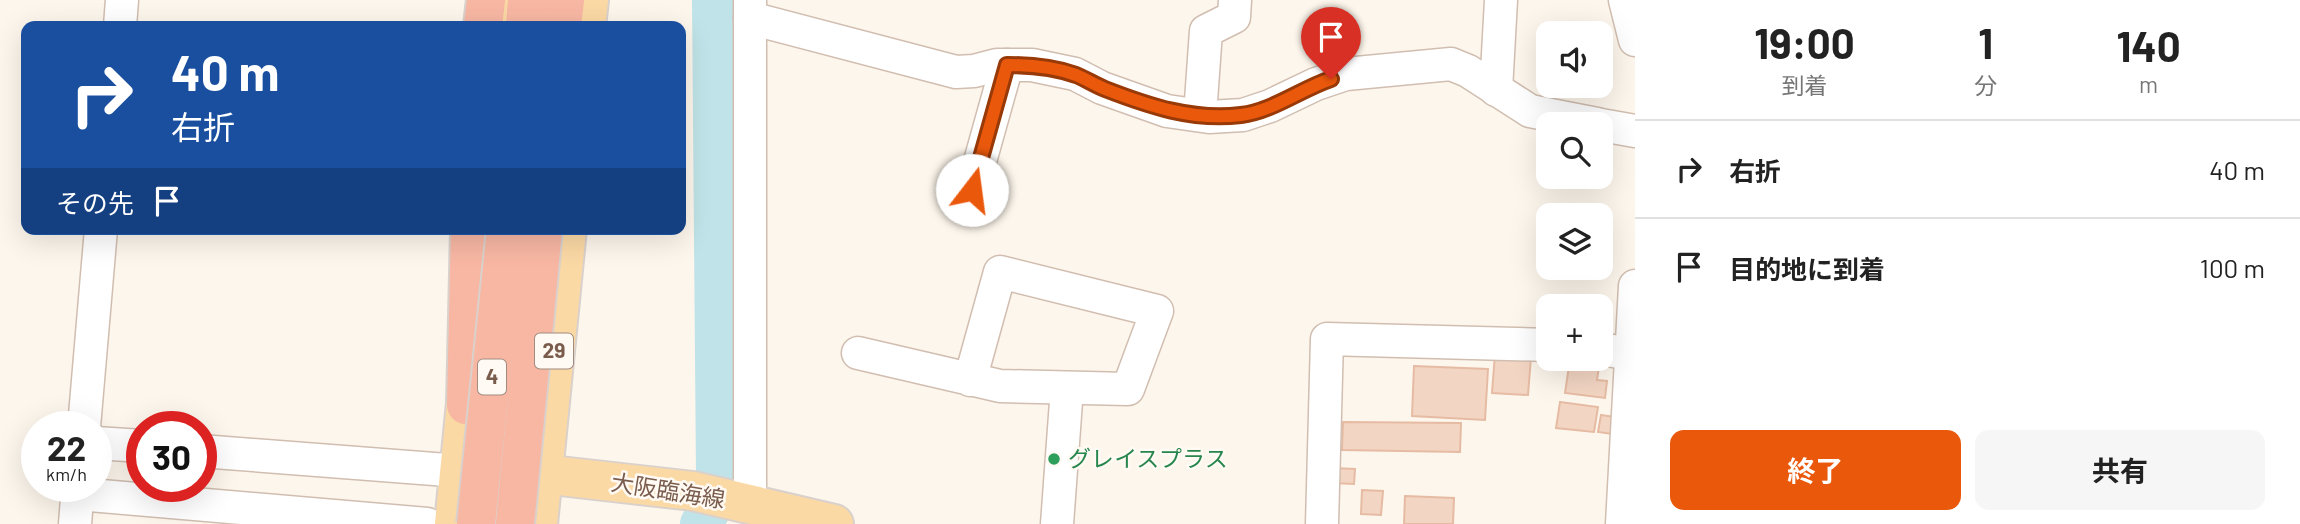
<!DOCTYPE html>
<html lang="ja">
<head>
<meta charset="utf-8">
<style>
  body { margin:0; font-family:Barlow,"Noto Sans JP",sans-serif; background:#f6f6f6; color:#222; height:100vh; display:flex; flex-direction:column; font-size:26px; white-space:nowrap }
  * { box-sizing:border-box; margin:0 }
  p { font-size:23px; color:#767676 }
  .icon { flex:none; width:38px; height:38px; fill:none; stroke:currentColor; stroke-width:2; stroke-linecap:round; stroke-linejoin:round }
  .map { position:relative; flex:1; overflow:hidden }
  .drawer { display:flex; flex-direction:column; background:#fff; width:665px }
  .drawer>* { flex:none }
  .guide { position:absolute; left:21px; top:21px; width:665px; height:214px; border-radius:14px; box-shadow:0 7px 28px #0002; background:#1a4fa0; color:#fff; overflow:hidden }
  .buttons { position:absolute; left:1536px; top:21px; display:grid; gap:14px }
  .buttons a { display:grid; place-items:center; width:77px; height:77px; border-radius:14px; background:#fff; box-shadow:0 7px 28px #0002; font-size:35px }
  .speed { position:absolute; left:21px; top:411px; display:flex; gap:14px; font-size:35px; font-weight:700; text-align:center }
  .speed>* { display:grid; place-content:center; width:91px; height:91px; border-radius:50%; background:#fff; box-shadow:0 7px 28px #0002; line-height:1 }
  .speed small { font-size:18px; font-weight:400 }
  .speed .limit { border:10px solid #d22; background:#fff; color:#111 }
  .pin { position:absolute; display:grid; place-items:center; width:60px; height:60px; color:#fff; margin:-72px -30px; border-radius:50% 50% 50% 0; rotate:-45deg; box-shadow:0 0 7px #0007 }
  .pin .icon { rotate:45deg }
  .me { position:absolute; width:77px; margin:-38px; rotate:15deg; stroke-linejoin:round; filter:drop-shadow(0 0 5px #0008) }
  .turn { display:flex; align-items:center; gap:24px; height:147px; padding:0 35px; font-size:32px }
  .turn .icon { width:91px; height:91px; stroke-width:2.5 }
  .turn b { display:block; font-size:49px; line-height:60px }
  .then { display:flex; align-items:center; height:66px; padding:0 35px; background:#0003; gap:14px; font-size:26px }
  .eta { display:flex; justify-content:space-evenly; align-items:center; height:119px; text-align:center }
  .eta b { font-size:42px; font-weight:700; line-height:49px }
  .action { display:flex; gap:14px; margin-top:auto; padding:14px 35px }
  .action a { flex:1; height:80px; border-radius:14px; background:#ea580c; color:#fff; font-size:28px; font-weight:700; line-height:80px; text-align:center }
  .action a+a { background:#f6f6f6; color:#222 }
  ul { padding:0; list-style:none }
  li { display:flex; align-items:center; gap:21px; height:98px; padding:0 35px; border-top:2px solid #e0e0e0 }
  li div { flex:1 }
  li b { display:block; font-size:26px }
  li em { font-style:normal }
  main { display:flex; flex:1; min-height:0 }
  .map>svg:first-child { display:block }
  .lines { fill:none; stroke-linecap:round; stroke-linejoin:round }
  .river { stroke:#bfe3e8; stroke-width:42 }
  .building { fill:#f3d5c3; stroke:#e6bba3; stroke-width:2 }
  .minor-casing { stroke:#d1beb0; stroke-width:35 }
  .major-casing { stroke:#dad1cd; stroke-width:42 }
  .highway-casing { stroke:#dad1cd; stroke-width:42 }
  .minor { stroke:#fff; stroke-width:32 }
  .major { stroke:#fbd9a5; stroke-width:38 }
  .highway { stroke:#f7b7a3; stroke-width:38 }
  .highway-bridge-casing { stroke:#dad1cd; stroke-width:42; stroke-linecap:butt }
  .highway-bridge { stroke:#f7b7a3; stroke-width:38 }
  .route-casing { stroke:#983908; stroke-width:18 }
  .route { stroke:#ea580c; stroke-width:12 }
  .leisure-dot { fill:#2e9e5b; stroke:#fffaf3; stroke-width:2.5 }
  .labels { text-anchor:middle; stroke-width:5; stroke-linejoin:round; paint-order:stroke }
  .shield { fill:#fffaf3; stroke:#a28b7f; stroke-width:2 }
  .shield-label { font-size:21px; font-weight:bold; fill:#7a5c4d }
  .leisure-label { font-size:23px; fill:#27864d; stroke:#fffaf3; text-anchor:start }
  .street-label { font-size:23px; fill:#7a5c4d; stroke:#fffaf3 }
</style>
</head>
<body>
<main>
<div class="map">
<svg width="1635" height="524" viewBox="0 0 1635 524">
  <rect width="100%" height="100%" fill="#fdf6ec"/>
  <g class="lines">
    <polyline class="river" points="701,524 709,511 717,475 713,0"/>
  </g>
  <g class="building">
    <polygon points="1495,354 1531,357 1528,395 1492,393"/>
    <polygon points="1570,359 1600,360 1597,380 1607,381 1605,398 1565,393"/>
    <polygon points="1414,366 1488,369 1485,420 1412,416"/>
    <polygon points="1560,402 1598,407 1594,432 1556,428"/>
    <polygon points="1601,415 1622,418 1620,435 1598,432"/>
    <polygon points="1343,422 1461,423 1460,452 1342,450"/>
    <polygon points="1333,468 1355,469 1354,484 1332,483"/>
    <polygon points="1362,490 1383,491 1381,515 1361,514"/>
    <polygon points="1405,496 1454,498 1453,524 1404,524"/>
  </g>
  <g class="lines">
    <g class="minor-casing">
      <g id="minor">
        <polyline points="750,0 750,503"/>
        <polyline points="1625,0 1635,40"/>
        <polyline points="750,18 956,72 974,71 997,65 1032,65 1075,74 1102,88 1167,111 1209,117 1243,115 1270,106 1316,84 1346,74 1451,64 1468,71 1530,111 1597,124"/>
        <polyline points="120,26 122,0"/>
        <polyline points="1496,90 1501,0"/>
        <polyline points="1200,115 1206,31 1234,17 1235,0"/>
        <polyline points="1601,125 1635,131"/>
        <polyline points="972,190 1007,65"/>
        <polyline points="1601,349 1631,354"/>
        <polyline points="858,353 1000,386 1128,389 1157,311 1000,272 970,380"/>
        <polyline points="84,427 101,229"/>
        <polyline points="96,443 142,446"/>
        <polyline points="201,451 460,471"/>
        <polyline points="78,494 427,524"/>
        <polyline points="75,524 78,486"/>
        <polyline points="1057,524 1067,388"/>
        <polyline points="1322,524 1327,339 1549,345"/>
        <polyline points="1622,524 1635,286"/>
      </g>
    </g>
    <g class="major-casing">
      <g id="major">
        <polyline points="505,26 507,0"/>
        <polyline points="586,26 589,0"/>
        <polyline points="460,471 542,474 693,491 834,524"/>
        <polyline points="454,524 469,373"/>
        <polyline points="538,524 567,229"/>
      </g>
    </g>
    <g class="highway-casing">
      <g id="highway">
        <polyline points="483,26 486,0"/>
        <polyline points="525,26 527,0"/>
        <polyline points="562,26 565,0"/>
        <polyline points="466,405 470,229"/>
      </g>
    </g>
    <use href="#minor" class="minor"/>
    <use href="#major" class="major"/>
    <use href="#highway" class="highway"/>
    <g class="highway-bridge-casing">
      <g id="highway-bridge">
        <polyline points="476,524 506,229"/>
        <polyline points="515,524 543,229"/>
      </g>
    </g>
    <use href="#highway-bridge" class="highway-bridge"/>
  </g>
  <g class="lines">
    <g class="route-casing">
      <path id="route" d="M972 190 1007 65C1029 65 1054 67 1076 75 1086 79 1095 85 1105 89 1149 106 1193 121 1241 115 1273 111 1301 89 1331 79"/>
    </g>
    <use href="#route" class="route"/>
  </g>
  <circle class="leisure-dot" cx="1054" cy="459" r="7"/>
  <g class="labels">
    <g class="shield">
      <rect x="535" y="333.5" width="38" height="35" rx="5"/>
      <rect x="478" y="359.5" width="28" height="35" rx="5"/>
    </g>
    <g class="shield-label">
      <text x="554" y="358">29</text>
      <text x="492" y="384">4</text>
    </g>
    <g class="leisure-label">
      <text x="1068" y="467">グレイスプラス</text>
    </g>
    <g class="street-label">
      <text transform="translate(668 491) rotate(9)" y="8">大阪臨海線</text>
    </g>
  </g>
</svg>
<div class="buttons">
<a><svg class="icon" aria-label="sound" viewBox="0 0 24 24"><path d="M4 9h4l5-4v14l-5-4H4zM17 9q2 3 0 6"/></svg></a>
<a><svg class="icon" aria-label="search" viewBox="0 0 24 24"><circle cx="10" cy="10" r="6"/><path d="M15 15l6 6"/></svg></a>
<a><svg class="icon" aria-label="layers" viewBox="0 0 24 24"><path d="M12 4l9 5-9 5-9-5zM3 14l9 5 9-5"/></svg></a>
<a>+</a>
</div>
<div class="speed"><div>22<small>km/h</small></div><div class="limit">30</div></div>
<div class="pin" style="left:1331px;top:79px;background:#d93025"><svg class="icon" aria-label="arrive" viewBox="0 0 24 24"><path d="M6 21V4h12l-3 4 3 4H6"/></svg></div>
<svg class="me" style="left:972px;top:190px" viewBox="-20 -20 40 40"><circle r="19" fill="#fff"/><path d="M0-13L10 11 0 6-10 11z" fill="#ea580c"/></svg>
<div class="guide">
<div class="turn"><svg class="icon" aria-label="right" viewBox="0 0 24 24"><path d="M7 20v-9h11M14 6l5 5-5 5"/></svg><div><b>40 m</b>右折</div></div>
<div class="then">その先<svg class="icon" aria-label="arrive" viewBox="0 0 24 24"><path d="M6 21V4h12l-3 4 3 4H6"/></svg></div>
</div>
</div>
<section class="drawer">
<div class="eta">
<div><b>19:00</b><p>到着</p></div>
<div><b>1</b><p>分</p></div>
<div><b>140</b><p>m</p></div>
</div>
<ul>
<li><svg class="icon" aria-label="right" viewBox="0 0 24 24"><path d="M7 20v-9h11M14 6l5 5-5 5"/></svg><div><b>右折</b></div><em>40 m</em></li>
<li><svg class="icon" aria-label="arrive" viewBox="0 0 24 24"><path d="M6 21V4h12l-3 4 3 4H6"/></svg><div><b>目的地に到着</b></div><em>100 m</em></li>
</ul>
<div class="action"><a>終了</a><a>共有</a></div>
</section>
</main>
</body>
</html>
